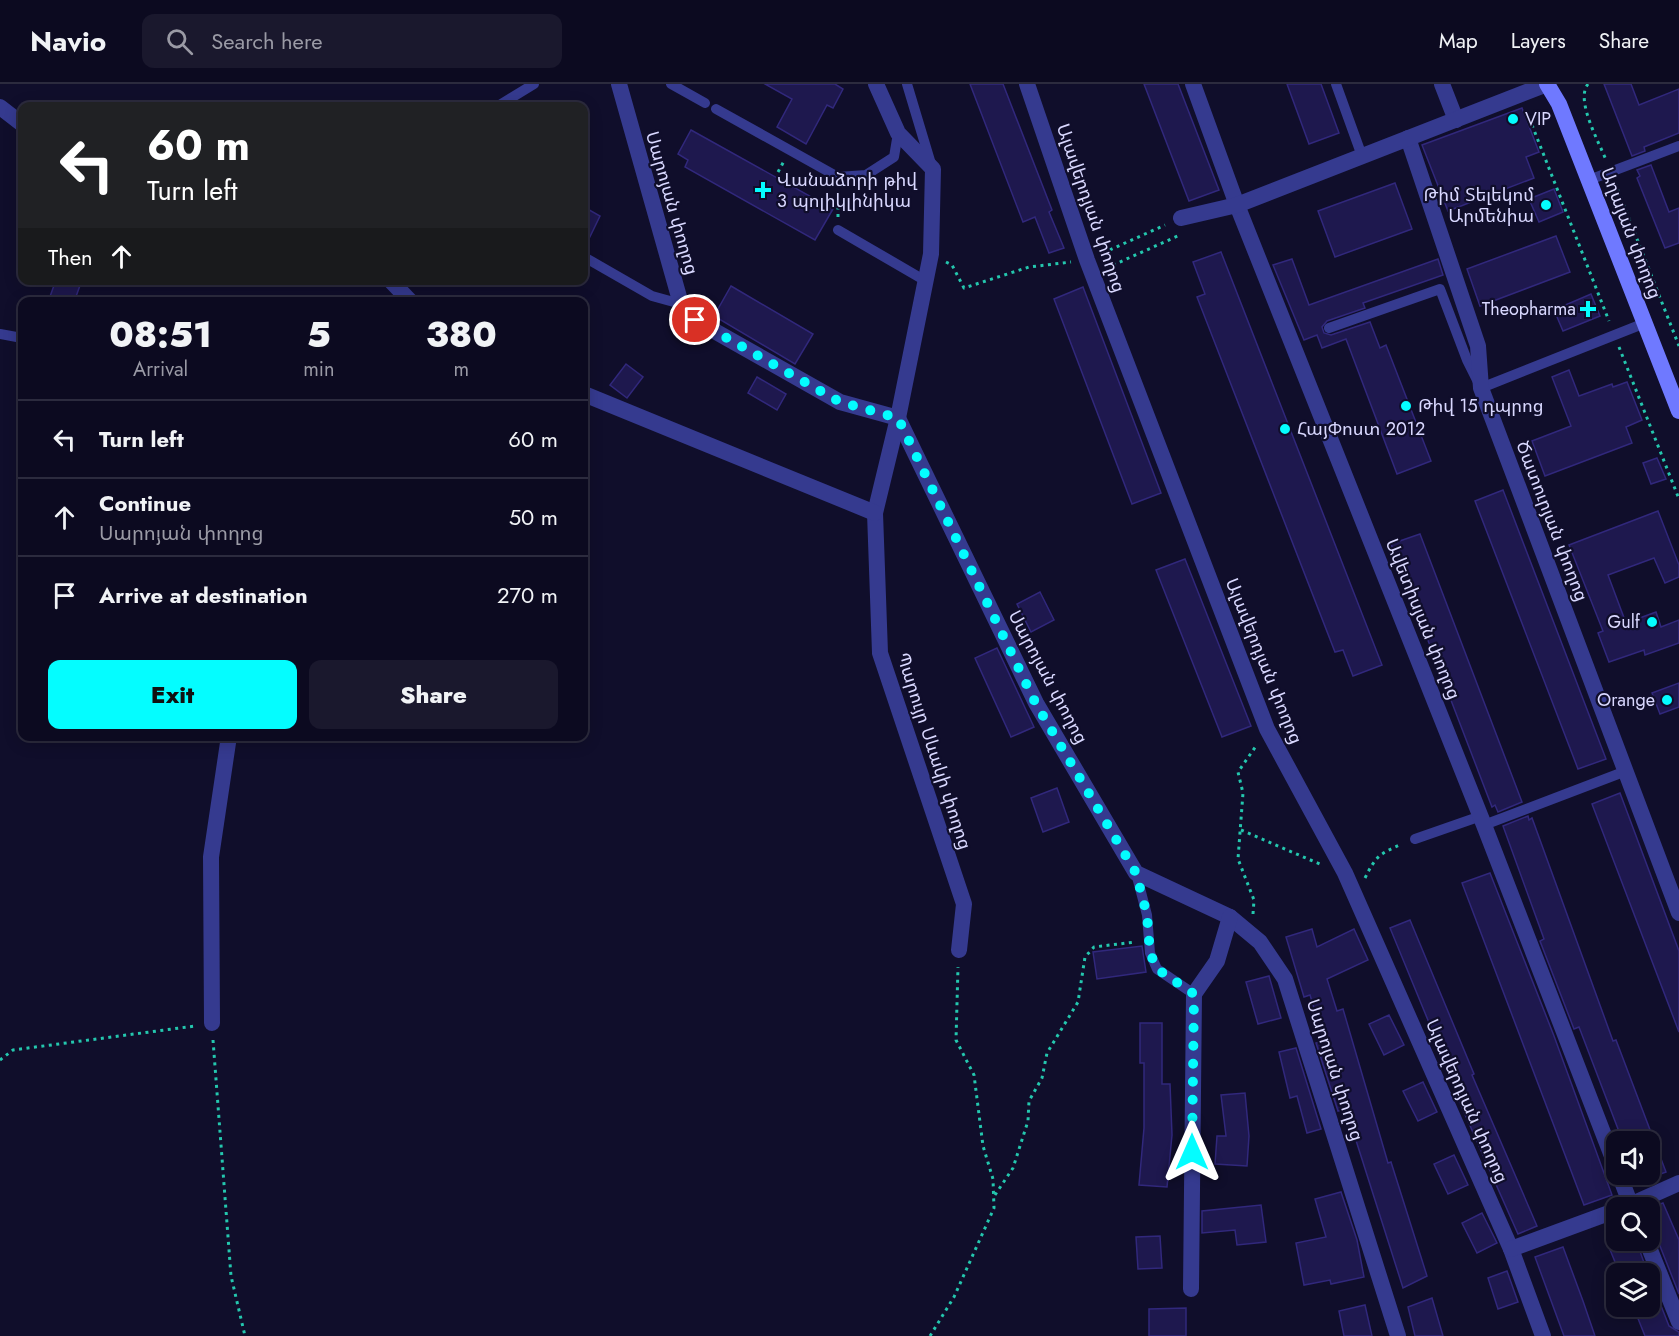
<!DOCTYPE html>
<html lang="en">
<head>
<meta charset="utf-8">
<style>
  body { margin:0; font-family:Jost,"Noto Sans Armenian",sans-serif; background:#1a182d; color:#f1f3f6; height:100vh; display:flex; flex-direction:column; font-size:22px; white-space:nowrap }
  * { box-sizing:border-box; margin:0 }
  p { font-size:20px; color:#9a9aa5 }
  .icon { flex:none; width:33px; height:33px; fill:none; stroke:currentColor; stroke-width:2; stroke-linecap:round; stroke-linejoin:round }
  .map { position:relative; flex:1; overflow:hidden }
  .panel { position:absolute; left:18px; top:213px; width:570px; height:444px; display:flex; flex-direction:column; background:#0c0a20; border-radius:12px; box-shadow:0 3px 15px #0003,0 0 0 2px #2c2b3e }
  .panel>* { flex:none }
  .hud { position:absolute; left:18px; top:18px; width:570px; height:183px; border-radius:12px; box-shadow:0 3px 15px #0003,0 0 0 2px #2c2b3e; background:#202124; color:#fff; overflow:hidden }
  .controls { position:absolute; left:1606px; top:1047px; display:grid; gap:12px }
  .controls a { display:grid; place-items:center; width:54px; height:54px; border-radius:12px; background:#0c0a20; box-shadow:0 3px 15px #0003,0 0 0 2px #2c2b3e; font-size:30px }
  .pin { position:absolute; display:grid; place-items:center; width:51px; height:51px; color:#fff; margin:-26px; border:3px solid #fff; border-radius:50%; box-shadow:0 2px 6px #0007 }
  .me { position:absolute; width:66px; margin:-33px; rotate:0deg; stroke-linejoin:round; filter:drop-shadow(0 0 4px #0008) }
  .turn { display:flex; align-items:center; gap:21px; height:126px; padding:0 30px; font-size:27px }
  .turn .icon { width:78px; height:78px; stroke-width:2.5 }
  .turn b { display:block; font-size:42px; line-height:51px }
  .then { display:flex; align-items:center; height:57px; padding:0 30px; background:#0003; gap:12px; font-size:22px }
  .eta { display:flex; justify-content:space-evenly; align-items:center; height:102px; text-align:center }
  .eta b { font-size:36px; font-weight:800; line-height:42px }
  .cta { display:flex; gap:12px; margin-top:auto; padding:12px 30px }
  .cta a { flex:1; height:69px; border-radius:12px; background:#04fdff; color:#111; font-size:24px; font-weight:800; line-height:69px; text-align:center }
  .cta a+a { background:#1a182d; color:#f1f3f6 }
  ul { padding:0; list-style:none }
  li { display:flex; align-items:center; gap:18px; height:78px; padding:0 30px; border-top:2px solid #2c2b3e }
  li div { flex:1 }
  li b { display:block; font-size:22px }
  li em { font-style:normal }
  header { display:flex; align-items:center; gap:36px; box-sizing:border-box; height:84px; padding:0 30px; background:#0c0a20; border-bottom:2px solid #2c2b3e }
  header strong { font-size:28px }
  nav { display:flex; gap:33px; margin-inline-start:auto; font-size:21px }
  .search { width:420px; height:54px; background:#1a182d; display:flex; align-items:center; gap:15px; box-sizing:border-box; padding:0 21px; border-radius:12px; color:#9a9aa5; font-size:22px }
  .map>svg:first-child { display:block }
  .building { fill:#1e184e; stroke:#31287c; stroke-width:1.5 }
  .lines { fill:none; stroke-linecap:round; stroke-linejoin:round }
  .path { stroke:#24c7ae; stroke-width:3; stroke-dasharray:3 4.5; stroke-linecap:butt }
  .service { stroke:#353a8f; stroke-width:10 }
  .minor { stroke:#353a8f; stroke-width:16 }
  .secondary { stroke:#6f79ff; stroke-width:16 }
  .route { stroke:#04fdff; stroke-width:10; stroke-dasharray:0 18 }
  .poi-dot { fill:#04fdff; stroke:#100e2b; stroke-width:2 }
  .labels { text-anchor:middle; stroke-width:4.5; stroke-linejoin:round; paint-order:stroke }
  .poi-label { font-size:18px; fill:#d9d8ff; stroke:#100e2b; text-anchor:start }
  .street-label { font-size:18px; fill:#d9d8ff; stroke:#100e2b }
</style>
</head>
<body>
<header>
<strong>Navio</strong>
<div class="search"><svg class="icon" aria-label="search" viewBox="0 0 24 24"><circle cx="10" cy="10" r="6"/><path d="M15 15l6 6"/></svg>Search here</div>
<nav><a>Map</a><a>Layers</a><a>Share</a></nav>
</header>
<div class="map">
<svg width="1679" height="1252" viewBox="0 0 1679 1252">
  <rect width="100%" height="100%" fill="#100e2b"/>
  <g class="building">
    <polygon points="765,0 835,0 843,5 833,24 827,21 806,60 777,43 792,15"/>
    <polygon points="970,0 1003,0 1052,126 1049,128 1064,164 1049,169 1035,133 1023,138"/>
    <polygon points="1144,0 1178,0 1219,106 1189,117"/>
    <polygon points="1287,0 1321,0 1339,49 1309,60"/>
    <polygon points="1604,0 1631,0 1639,21 1679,5 1679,49 1644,63 1645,67 1632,72"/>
    <polygon points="1522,24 1539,68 1526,73 1534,94 1448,127 1422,61"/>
    <polygon points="691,46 833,125 815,156 685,83 688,76 678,70"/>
    <polygon points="1651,81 1669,128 1679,124 1679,159 1665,164 1637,94 1640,92 1637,86"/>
    <polygon points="1395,99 1412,145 1335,173 1318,127"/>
    <polygon points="1554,105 1563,128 1539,138 1529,115"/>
    <polygon points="584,123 600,132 584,165"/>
    <polygon points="1556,152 1570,188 1480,222 1467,185"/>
    <polygon points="1221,168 1382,581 1353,592 1343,566 1335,568 1197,213 1205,210 1193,178"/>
    <polygon points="1292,175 1309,221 1438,175 1443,191 1363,219 1365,224 1327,237 1322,243 1324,249 1331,251 1370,238 1380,264 1386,261 1431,377 1397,390 1346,255 1322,264 1317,251 1304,256 1273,181"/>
    <polygon points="56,196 82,196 74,218 48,218"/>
    <polygon points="731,202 813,250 795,280 714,232"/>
    <polygon points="1083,203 1161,409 1132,420 1054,215"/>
    <polygon points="1591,210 1600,232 1563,247 1554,226"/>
    <polygon points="626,280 643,293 627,314 610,301"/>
    <polygon points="1569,286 1579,312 1612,300 1613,303 1627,298 1642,336 1626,343 1632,359 1545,392 1532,357 1571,342 1552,293"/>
    <polygon points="757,293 786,310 777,326 748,309"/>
    <polygon points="1657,374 1666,395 1651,400 1643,379"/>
    <polygon points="1503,406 1606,675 1578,685 1475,417"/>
    <polygon points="1658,427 1679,481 1679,493 1665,499 1654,474 1608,491 1626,539 1656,528 1661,543 1679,536 1679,559 1645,571 1644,566 1609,578 1598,549 1603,547 1569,461"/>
    <polygon points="1420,450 1522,718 1498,728 1495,721 1492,723 1391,460"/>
    <polygon points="1185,475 1251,642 1222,653 1156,486"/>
    <polygon points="1040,508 1054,536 1031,548 1017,520"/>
    <polygon points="997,564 1034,643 1011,653 975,574"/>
    <polygon points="1679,599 1679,623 1660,630 1652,609"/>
    <polygon points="1057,704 1069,738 1043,748 1031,714"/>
    <polygon points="1620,709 1679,867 1679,948 1592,720"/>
    <polygon points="1528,732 1529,736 1532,734 1613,957 1616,956 1666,1088 1650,1094 1650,1058 1623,1058 1579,943 1574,945 1540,857 1544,855 1503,742"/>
    <polygon points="1490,789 1554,952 1612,1111 1584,1121 1462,799"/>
    <polygon points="1410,836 1474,990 1472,991 1537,1142 1518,1150 1456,1010 1458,1009 1390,844"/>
    <polygon points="1312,845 1317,863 1354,845 1368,876 1327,895 1337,927 1343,925 1388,1079 1391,1078 1427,1192 1403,1204 1346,1025 1338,1027 1316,959 1324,957 1310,911 1304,913 1286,853"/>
    <polygon points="1142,862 1146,888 1097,895 1093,868"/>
    <polygon points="1269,892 1281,934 1258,940 1246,898"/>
    <polygon points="1389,931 1404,961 1384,971 1369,940"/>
    <polygon points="1140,939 1162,939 1162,1000 1170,1000 1172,1051 1167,1103 1139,1101 1144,1044 1144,979 1140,979"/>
    <polygon points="1296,964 1321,1045 1307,1049 1297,1012 1290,1014 1279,968"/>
    <polygon points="1423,998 1437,1028 1418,1037 1403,1007"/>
    <polygon points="1245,1009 1249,1052 1247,1082 1215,1080 1217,1052 1226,1052 1221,1011"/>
    <polygon points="1454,1071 1468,1101 1448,1110 1434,1080"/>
    <polygon points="1341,1108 1357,1156 1364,1193 1331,1200 1330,1196 1304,1201 1296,1159 1326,1153 1315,1115"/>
    <polygon points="1663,1119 1679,1156 1679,1210 1656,1152 1650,1147 1650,1124"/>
    <polygon points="1261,1121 1266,1158 1237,1161 1235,1146 1202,1149 1202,1127"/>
    <polygon points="1482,1129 1497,1159 1477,1169 1462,1139"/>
    <polygon points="1160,1152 1162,1184 1138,1185 1136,1153"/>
    <polygon points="1606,1156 1636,1156 1648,1190 1620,1190"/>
    <polygon points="1563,1163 1583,1217 1595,1252 1564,1252 1535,1173"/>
    <polygon points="1507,1187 1518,1218 1498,1225 1488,1194"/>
    <polygon points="1650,1194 1669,1242 1679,1248 1679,1252 1645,1252 1633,1222 1650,1222"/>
    <polygon points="1432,1214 1443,1252 1415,1252 1408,1223"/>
    <polygon points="1365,1221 1372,1252 1344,1252 1339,1227"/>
    <polygon points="1186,1224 1186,1252 1149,1252 1149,1225"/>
  </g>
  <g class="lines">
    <g class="path">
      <path d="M1588 0C1575 16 1599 58 1606 76"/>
      <polyline points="1532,41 1609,237"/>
      <polyline points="778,88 784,77"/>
      <polyline points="1615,99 1679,262"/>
      <polyline points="838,133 838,106"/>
      <polyline points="1103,169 1165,141"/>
      <polyline points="946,178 952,181 964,204 1029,183 1071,178"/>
      <polyline points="1106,180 1111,182 1180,151"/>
      <polyline points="1619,263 1679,415"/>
      <polyline points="1241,746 1322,781"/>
      <path d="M1365 794C1376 772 1379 770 1402 760"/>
      <polyline points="1253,830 1254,816 1238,775 1243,709 1238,688 1256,662"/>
      <polyline points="213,956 231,1192 245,1252"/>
      <polyline points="0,976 13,966 195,942"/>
      <polyline points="995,1111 1013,1084 1028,1037 1029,1017 1042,994 1047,969 1078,918 1085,873 1094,863 1135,858"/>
      <polyline points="930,1252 954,1213 994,1124 993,1095 983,1062 974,991 956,956 958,883"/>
    </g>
    <g class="service">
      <polyline points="671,0 705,19"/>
      <polyline points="907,0 931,80"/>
      <polyline points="1336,0 1362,72"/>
      <polyline points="498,22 534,0"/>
      <polyline points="716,25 838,93 866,91 894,73 898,49"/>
      <polyline points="1589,96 1679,62"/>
      <polyline points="838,146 924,196"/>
      <polyline points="584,173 652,212 681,220"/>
      <polyline points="1329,244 1440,205 1467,276 1481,304 1645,239"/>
      <polyline points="0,250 22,254"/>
      <polyline points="1484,741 1626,687"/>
      <polyline points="1415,755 1481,732"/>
      <polyline points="1136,789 1147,831 1150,869 1157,885 1194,910"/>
    </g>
    <g class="minor">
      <polyline points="619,0 681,220 695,236 840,318 898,334 1036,619 1136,789 1230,833 1260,858 1285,895 1398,1252"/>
      <polyline points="876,0 898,49 933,85 931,170 898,334 875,429 880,569 964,820 959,866"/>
      <polyline points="1027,0 1087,176 1267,645 1345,789 1511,1165 1543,1252"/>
      <polyline points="1193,0 1237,121 1484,741 1617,1085"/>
      <polyline points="1442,0 1456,36"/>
      <polyline points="0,23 22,40"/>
      <polyline points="1408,54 1478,262 1481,304 1679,829"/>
      <polyline points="1181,134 1237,121 1547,0"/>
      <polyline points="390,196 411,218"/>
      <polyline points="584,310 875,429"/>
      <polyline points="212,939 211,773 229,652"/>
      <polyline points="1619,1090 1632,1124"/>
      <polyline points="1623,1124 1679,1099"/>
      <polyline points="1646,1156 1679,1238"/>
      <polyline points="1511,1165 1617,1126"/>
      <polyline points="1191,1205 1194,910 1217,877 1230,833"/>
    </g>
    <polyline class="secondary" points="1547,0 1559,20 1679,327"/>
  </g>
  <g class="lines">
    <polyline class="route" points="695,236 840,318 898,334 1036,620 1136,789 1147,831 1150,869 1157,885 1194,910 1192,1068"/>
  </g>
  <g class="poi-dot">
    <circle cx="1513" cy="35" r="6"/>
    <path d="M760 97h6v6h6v6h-6v6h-6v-6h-6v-6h6z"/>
    <circle cx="1546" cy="121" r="6"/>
    <path d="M1585 216h6v6h6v6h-6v6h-6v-6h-6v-6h6z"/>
    <circle cx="1406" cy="322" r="6"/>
    <circle cx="1285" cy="345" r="6"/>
    <circle cx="1652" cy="538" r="6"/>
    <circle cx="1667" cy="616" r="6"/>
  </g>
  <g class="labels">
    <g class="poi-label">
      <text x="1525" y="41">VIP</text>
      <text x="777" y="102">Վանաձորի թիվ<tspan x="777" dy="21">3 պոլիկլինիկա</tspan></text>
      <text x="1534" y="117" text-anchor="end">Թիմ Տելեկոմ<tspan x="1534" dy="21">Արմենիա</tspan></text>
      <text x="1576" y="231" text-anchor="end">Theopharma</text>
      <text x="1418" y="328">Թիվ 15 դպրոց</text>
      <text x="1297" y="351">ՀայՓոստ 2012</text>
      <text x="1640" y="544" text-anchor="end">Gulf</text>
      <text x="1655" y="622" text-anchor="end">Orange</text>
    </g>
    <g class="street-label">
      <text transform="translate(672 119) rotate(74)" y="6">Սարոյան փողոց</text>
      <text transform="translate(1091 124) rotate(71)" y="6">Ալավերդյան փողոց</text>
      <text transform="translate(1631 149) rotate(69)" y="6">Աղայան փողոց</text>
      <text transform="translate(1552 437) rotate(69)" y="6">Ծատուրյան փողոց</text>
      <text transform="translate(1423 535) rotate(68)" y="6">Ավետիսյան փողոց</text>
      <text transform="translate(1264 577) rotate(68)" y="6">Ալավերդյան փողոց</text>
      <text transform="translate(1048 593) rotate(62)" y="6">Սարոյան փողոց</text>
      <text transform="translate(934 667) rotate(72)" y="6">Պարույր Սևակի փողոց</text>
      <text transform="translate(1335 986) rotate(72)" y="6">Սարոյան փողոց</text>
      <text transform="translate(1467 1017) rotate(66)" y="6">Ալավերդյան փողոց</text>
    </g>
  </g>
</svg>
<div class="controls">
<a><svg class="icon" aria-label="sound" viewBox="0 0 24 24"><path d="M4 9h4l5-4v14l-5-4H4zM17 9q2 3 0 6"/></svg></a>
<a><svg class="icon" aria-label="search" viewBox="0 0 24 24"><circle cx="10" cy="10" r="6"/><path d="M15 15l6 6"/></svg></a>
<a><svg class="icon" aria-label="layers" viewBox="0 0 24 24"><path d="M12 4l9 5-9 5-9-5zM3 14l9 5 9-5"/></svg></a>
</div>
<div class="pin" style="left:695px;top:236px;background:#d93025"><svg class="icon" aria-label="arrive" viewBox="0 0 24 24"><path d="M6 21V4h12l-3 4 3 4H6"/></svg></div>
<svg class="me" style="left:1192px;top:1068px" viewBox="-20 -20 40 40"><path d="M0-17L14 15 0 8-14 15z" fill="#04fdff" stroke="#fff" stroke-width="4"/></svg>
<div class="hud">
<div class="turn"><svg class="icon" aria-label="left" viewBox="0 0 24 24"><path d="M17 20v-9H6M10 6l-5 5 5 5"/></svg><div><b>60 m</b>Turn left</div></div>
<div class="then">Then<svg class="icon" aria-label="ahead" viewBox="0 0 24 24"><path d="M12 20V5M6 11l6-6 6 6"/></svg></div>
</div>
<section class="panel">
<div class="eta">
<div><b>08:51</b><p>Arrival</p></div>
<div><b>5</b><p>min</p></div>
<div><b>380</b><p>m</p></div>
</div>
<ul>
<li><svg class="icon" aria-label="left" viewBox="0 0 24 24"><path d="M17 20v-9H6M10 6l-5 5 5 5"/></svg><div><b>Turn left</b></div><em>60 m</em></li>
<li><svg class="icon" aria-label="ahead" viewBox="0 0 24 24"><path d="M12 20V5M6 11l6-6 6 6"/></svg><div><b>Continue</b><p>Սարոյան փողոց</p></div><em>50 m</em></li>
<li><svg class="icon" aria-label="arrive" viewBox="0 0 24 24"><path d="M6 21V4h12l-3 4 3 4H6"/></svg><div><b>Arrive at destination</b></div><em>270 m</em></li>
</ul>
<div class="cta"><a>Exit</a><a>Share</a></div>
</section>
</div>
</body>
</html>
